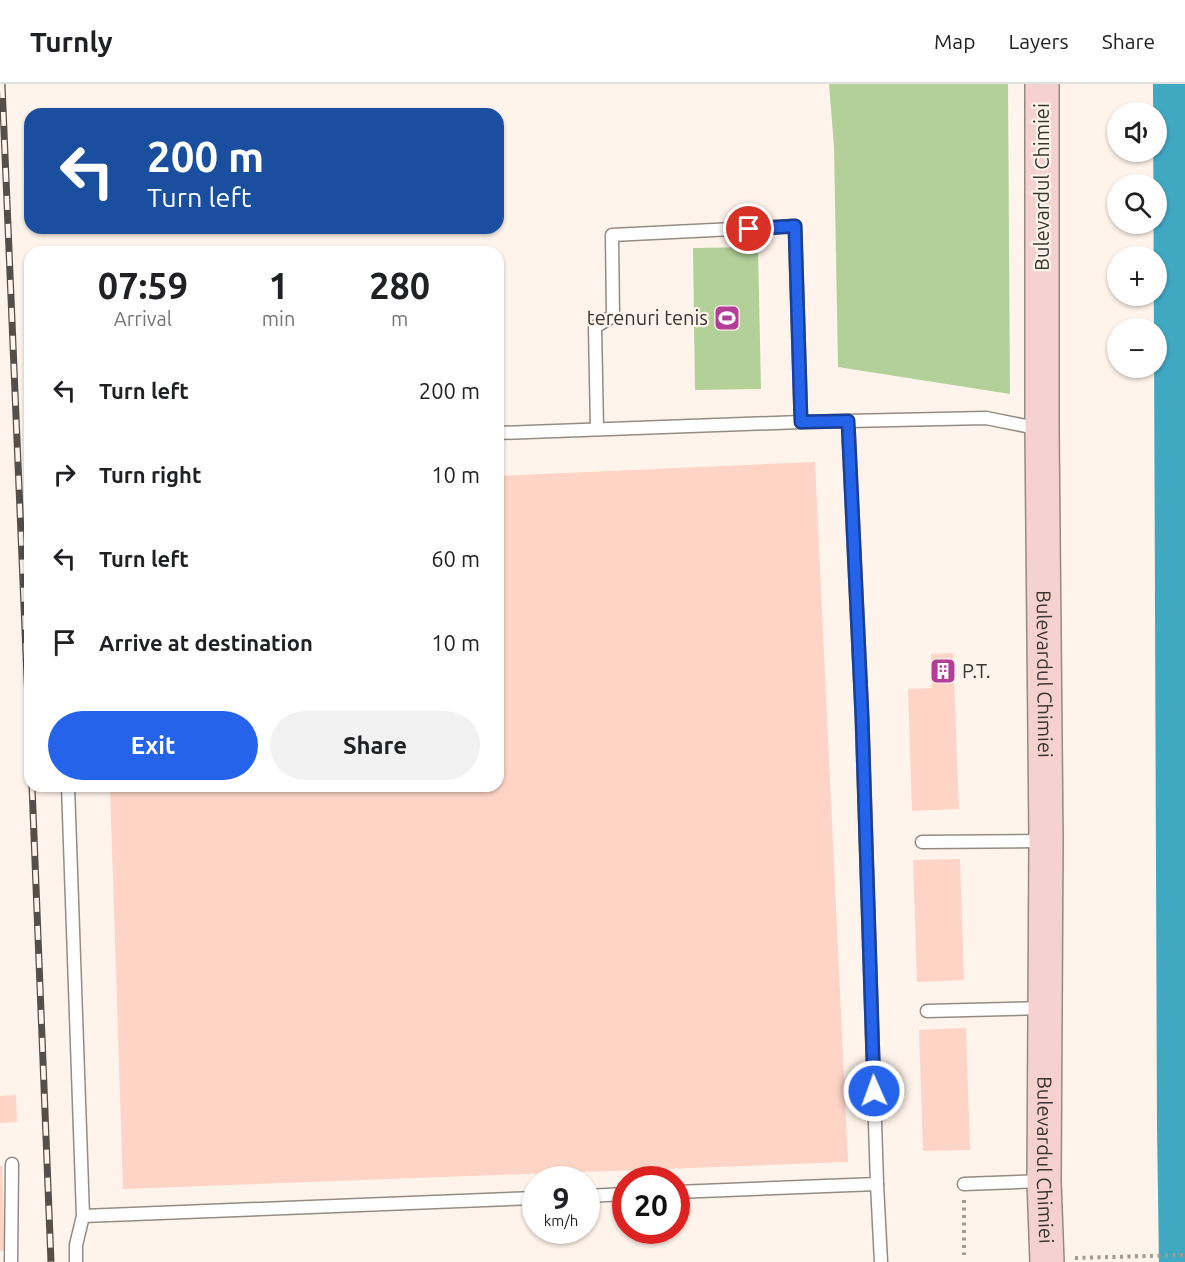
<!DOCTYPE html>
<html lang="en">
<head>
<meta charset="utf-8">
<style>
  body { margin:0; font-family:Ubuntu,sans-serif; background:#f2f2f2; color:#202124; height:100vh; display:flex; flex-direction:column; font-size:22px; white-space:nowrap }
  * { box-sizing:border-box; margin:0 }
  p { font-size:20px; color:#757577 }
  .icon { flex:none; width:33px; height:33px; fill:none; stroke:currentColor; stroke-width:2; stroke-linecap:round; stroke-linejoin:round }
  .map { position:relative; flex:1; overflow:hidden }
  .panel { position:absolute; left:24px; top:162px; width:480px; height:546px; display:flex; flex-direction:column; background:#fff; border-radius:18px; box-shadow:0 2px 4px #0004 }
  .panel>* { flex:none }
  .hud { position:absolute; left:24px; top:24px; width:480px; height:126px; border-radius:18px; box-shadow:0 2px 4px #0004; background:#1a4fa0; color:#fff; overflow:hidden }
  .buttons { position:absolute; left:1107px; top:18px; display:grid; gap:12px }
  .buttons a { display:grid; place-items:center; width:60px; height:60px; border-radius:50%; background:#fff; box-shadow:0 2px 4px #0004; font-size:30px }
  .speed { position:absolute; left:522px; top:1082px; display:flex; gap:12px; font-size:30px; font-weight:700; text-align:center }
  .speed>* { display:grid; place-content:center; width:78px; height:78px; border-radius:50%; background:#fff; box-shadow:0 2px 4px #0004; line-height:1 }
  .speed small { font-size:15px; font-weight:400 }
  .speed .limit { border:9px solid #d22; background:#fff; color:#111 }
  .pin { position:absolute; display:grid; place-items:center; width:51px; height:51px; color:#fff; margin:-26px; border:3px solid #fff; border-radius:50%; box-shadow:0 2px 6px #0007 }
  .me { position:absolute; width:66px; margin:-33px; rotate:358deg; stroke-linejoin:round; filter:drop-shadow(0 0 4px #0008) }
  .turn { display:flex; align-items:center; gap:21px; height:126px; padding:0 24px; font-size:27px }
  .turn .icon { width:78px; height:78px; stroke-width:2.5 }
  .turn b { display:block; font-size:42px; line-height:51px }
  .eta { display:flex; justify-content:space-evenly; align-items:center; height:102px; text-align:center }
  .eta b { font-size:36px; font-weight:700; line-height:42px }
  .action { display:flex; gap:12px; margin-top:auto; padding:12px 24px }
  .action a { flex:1; height:69px; border-radius:36px; background:#2563eb; color:#fff; font-size:24px; font-weight:700; line-height:69px; text-align:center }
  .action a+a { background:#f2f2f2; color:#202124 }
  ul { padding:0; list-style:none }
  li { display:flex; align-items:center; gap:18px; height:84px; padding:0 24px }
  li div { flex:1 }
  li b { display:block; font-size:22px }
  li em { font-style:normal }
  header { display:flex; align-items:center; gap:36px; box-sizing:border-box; height:84px; padding:0 30px; background:#fff; border-bottom:2px solid #e0e0e0 }
  header strong { font-size:28px }
  nav { display:flex; gap:33px; margin-inline-start:auto; font-size:21px }
  .map>svg:first-child { display:block }
  .green { fill:#b3d098 }
  .lines { fill:none; stroke-linecap:round; stroke-linejoin:round }
  .river { stroke:#41a8c2; stroke-width:40 }
  .building { fill:#fdd4c6 }
  .service-casing { stroke:#948b83; stroke-width:15 }
  .secondary-casing { stroke:#948b83; stroke-width:36 }
  .path { stroke:#a19a93; stroke-width:4; stroke-dasharray:3 4.5; stroke-linecap:butt }
  .service { stroke:#fff; stroke-width:12 }
  .secondary { stroke:#f5d1d0; stroke-width:33 }
  .rail-casing { stroke:#544f4b; stroke-width:7 }
  .rail { stroke:#fff4eb; stroke-width:4.5; stroke-dasharray:14; stroke-linecap:butt }
  .route-casing { stroke:#184099; stroke-width:15 }
  .route { stroke:#2563eb; stroke-width:10 }
  .labels { text-anchor:middle; stroke-width:4.5; stroke-linejoin:round; paint-order:stroke }
  .street-label { font-size:20px; fill:#393531; stroke:#fff4eb }
  .poi-label { font-size:20px; fill:#393531; stroke:#fff4eb; text-anchor:end }
</style>
</head>
<body>
<header>
<strong>Turnly</strong>
<nav><a>Map</a><a>Layers</a><a>Share</a></nav>
</header>
<div class="map">
<svg width="1185" height="1178" viewBox="0 0 1185 1178">
  <rect width="100%" height="100%" fill="#fff4eb"/>
  <g class="green">
    <polygon points="829,0 1008,0 1010,310 838,283 834,63"/>
    <polygon points="758,163 761,305 695,306 693,164"/>
  </g>
  <g class="lines">
    <polyline class="river" points="1173,0 1177,1045 1179,1178"/>
  </g>
  <g class="building">
    <polygon points="815,378 848,1078 123,1105 110,702 498,702 498,392"/>
    <polygon points="953,569 959,725 912,727 908,605 932,604 931,570"/>
    <polygon points="960,775 964,896 917,898 913,776"/>
    <polygon points="966,944 970,1066 923,1067 919,946"/>
    <polygon points="16,1011 17,1038 0,1039 0,1012"/>
    <polygon points="0,1082 2,1082 5,1167 0,1167"/>
  </g>
  <g class="lines">
    <g class="service-casing">
      <g id="service">
        <polyline points="597,345 595,243 613,232 612,151 795,142 801,338"/>
        <polyline points="498,349 801,338 986,334 1041,345"/>
        <polyline points="68,702 83,1132 76,1161 76,1178"/>
        <polyline points="922,758 1045,757"/>
        <polyline points="927,927 1045,924"/>
        <polyline points="877,1100 881,1178"/>
        <polyline points="964,1100 1043,1097"/>
        <polyline points="676,1108 877,1100 862,633 848,337"/>
        <polyline points="586,1112 626,1110"/>
        <polyline points="83,1132 536,1114"/>
        <polyline points="11,1178 12,1080"/>
      </g>
    </g>
    <g class="secondary-casing">
      <g id="secondary">
        <path id="s1" d="M1042 0V345L1046 757 1044 1097 1047 1178"/>
      </g>
    </g>
    <g class="path">
      <polyline points="964,1116 964,1171"/>
      <polyline points="1075,1174 1185,1171"/>
    </g>
    <use href="#service" class="service"/>
    <use href="#secondary" class="secondary"/>
    <g class="rail-casing">
      <g id="rail">
        <polyline points="2,0 30,664"/>
        <polyline points="32,702 51,1178"/>
      </g>
    </g>
    <use href="#rail" class="rail"/>
  </g>
  <g class="lines">
    <g class="route-casing">
      <polyline id="route" points="749,145 795,142 801,338 848,337 862,633 874,1007"/>
    </g>
    <use href="#route" class="route"/>
  </g>
  <defs>
    <g id="stadium-square" transform="scale(1.35)"><rect x="-9" y="-9" width="18" height="18" rx="4" fill="#b23e97" stroke="#fff4eb"/><path d="M0-5a6.5 5 0 1 0 0 10a6.5 5 0 1 0 0-10ZM-3.5-1.8h7v3.6h-7Z" fill="#fff"/></g>
    <g id="building-square" transform="scale(1.35)"><rect x="-9" y="-9" width="18" height="18" rx="4" fill="#b23e97" stroke="#fff4eb"/><path d="M-4-6H4V6H1V3H-1V6H-4ZM-2.5-4.3h1.7v1.8h-1.7ZM.8-4.3h1.7v1.8H.8ZM-2.5-1h1.7V.8h-1.7ZM.8-1h1.7V.8H.8Z" fill="#fff"/></g>
  </defs>
  <g fill-rule="evenodd">
    <use href="#stadium-square" x="727" y="234"/>
    <use href="#building-square" x="943" y="587"/>
  </g>
  <g class="labels">
    <g class="street-label">
      <text transform="translate(1042 103) rotate(-90)" y="7">Bulevardul Chimiei</text>
      <text dy="7" stroke="none"><textPath href="#s1" startOffset="590">Bulevardul Chimiei</textPath></text>
      <text dy="7" stroke="none"><textPath href="#s1" startOffset="1076">Bulevardul Chimiei</textPath></text>
    </g>
    <g class="poi-label">
      <text x="708" y="241">terenuri tenis</text>
      <text x="962" y="594" text-anchor="start">P.T.</text>
    </g>
  </g>
</svg>
<div class="buttons">
<a><svg class="icon" aria-label="sound" viewBox="0 0 24 24"><path d="M4 9h4l5-4v14l-5-4H4zM17 9q2 3 0 6"/></svg></a>
<a><svg class="icon" aria-label="search" viewBox="0 0 24 24"><circle cx="10" cy="10" r="6"/><path d="M15 15l6 6"/></svg></a>
<a>+</a>
<a>−</a>
</div>
<div class="speed"><div>9<small>km/h</small></div><div class="limit">20</div></div>
<div class="pin" style="left:749px;top:145px;background:#d93025"><svg class="icon" aria-label="arrive" viewBox="0 0 24 24"><path d="M6 21V4h12l-3 4 3 4H6"/></svg></div>
<svg class="me" style="left:874px;top:1007px" viewBox="-20 -20 40 40"><circle r="17" fill="#2563eb" stroke="#fff" stroke-width="3"/><path d="M0-11L8 9 0 5-8 9z" fill="#fff"/></svg>
<div class="hud">
<div class="turn"><svg class="icon" aria-label="left" viewBox="0 0 24 24"><path d="M17 20v-9H6M10 6l-5 5 5 5"/></svg><div><b>200 m</b>Turn left</div></div>
</div>
<section class="panel">
<div class="eta">
<div><b>07:59</b><p>Arrival</p></div>
<div><b>1</b><p>min</p></div>
<div><b>280</b><p>m</p></div>
</div>
<ul>
<li><svg class="icon" aria-label="left" viewBox="0 0 24 24"><path d="M17 20v-9H6M10 6l-5 5 5 5"/></svg><div><b>Turn left</b></div><em>200 m</em></li>
<li><svg class="icon" aria-label="right" viewBox="0 0 24 24"><path d="M7 20v-9h11M14 6l5 5-5 5"/></svg><div><b>Turn right</b></div><em>10 m</em></li>
<li><svg class="icon" aria-label="left" viewBox="0 0 24 24"><path d="M17 20v-9H6M10 6l-5 5 5 5"/></svg><div><b>Turn left</b></div><em>60 m</em></li>
<li><svg class="icon" aria-label="arrive" viewBox="0 0 24 24"><path d="M6 21V4h12l-3 4 3 4H6"/></svg><div><b>Arrive at destination</b></div><em>10 m</em></li>
</ul>
<div class="action"><a>Exit</a><a>Share</a></div>
</section>
</div>
</body>
</html>
